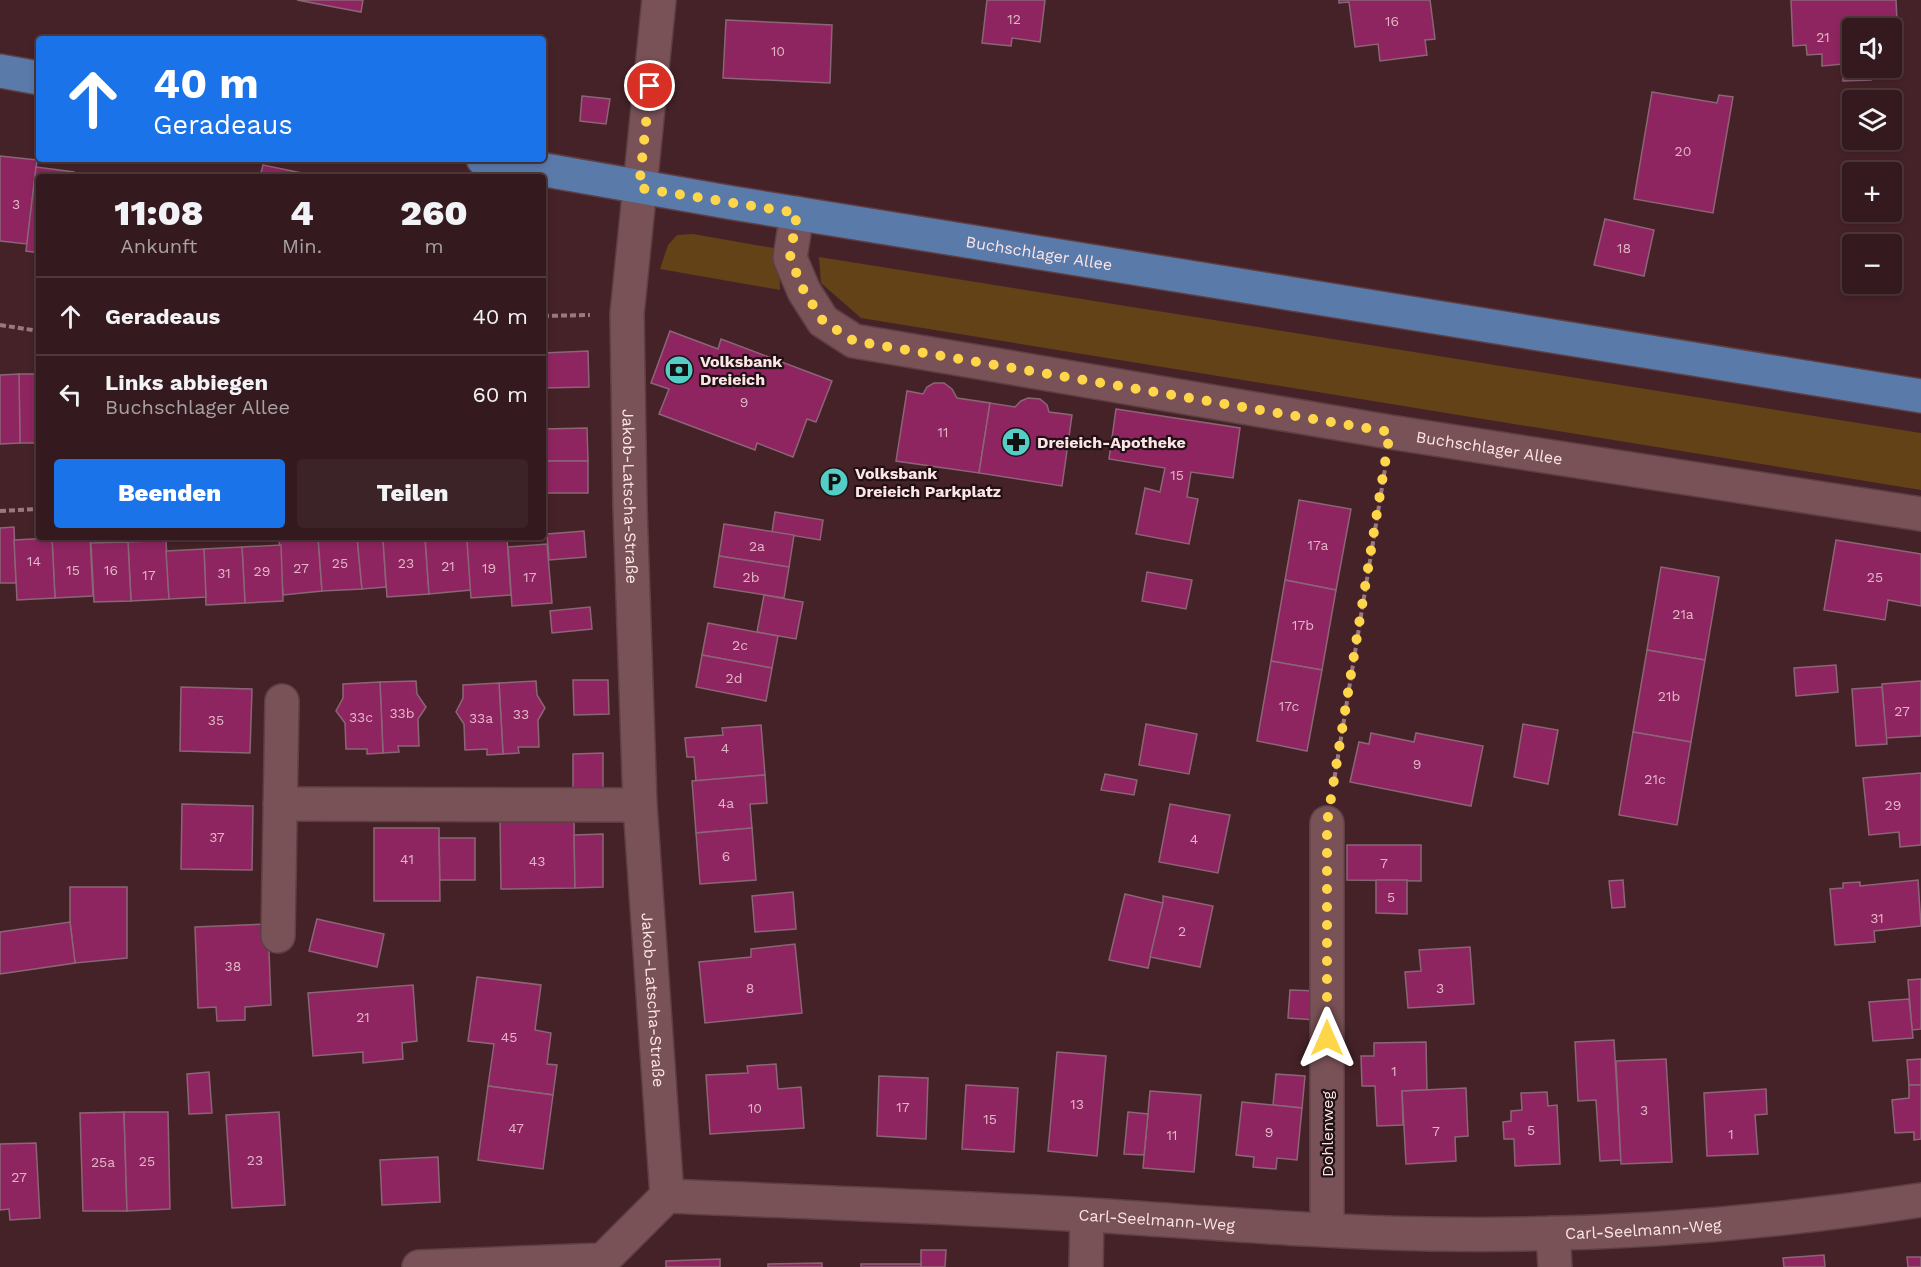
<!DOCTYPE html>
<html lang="de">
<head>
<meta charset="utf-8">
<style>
  body { margin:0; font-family:"Work Sans",sans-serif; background:#3c2327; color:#f1f3f6; height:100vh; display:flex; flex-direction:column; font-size:22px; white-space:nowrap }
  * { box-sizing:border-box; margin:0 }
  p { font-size:20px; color:#a9a1a4 }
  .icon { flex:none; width:33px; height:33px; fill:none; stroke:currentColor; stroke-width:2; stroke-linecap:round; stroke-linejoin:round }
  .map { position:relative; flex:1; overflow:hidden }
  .side { position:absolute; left:36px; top:174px; width:510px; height:366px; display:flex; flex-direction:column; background:#341a1e; border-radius:6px; box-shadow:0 3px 9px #0003,0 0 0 2px #4e383c }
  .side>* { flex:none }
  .banner { position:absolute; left:36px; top:36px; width:510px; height:126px; border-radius:6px; box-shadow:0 3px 9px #0003,0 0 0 2px #4e383c; background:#1a73e8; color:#fff; overflow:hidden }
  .buttons { position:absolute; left:1842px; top:18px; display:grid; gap:12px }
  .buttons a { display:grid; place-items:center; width:60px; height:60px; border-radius:6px; background:#341a1e; box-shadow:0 3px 9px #0003,0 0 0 2px #4e383c; font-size:30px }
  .pin { position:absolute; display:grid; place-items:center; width:51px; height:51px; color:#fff; margin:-26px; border:3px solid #fff; border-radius:50%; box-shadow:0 2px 6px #0007 }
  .me { position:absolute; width:66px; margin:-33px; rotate:0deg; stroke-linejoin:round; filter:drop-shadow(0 0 4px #0008) }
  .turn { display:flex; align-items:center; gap:21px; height:126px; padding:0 18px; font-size:27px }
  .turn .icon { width:78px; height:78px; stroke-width:2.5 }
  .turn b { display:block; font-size:42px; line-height:51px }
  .eta { display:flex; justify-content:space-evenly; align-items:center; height:102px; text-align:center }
  .eta b { font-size:36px; font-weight:800; line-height:42px }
  .primary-button { display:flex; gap:12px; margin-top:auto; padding:12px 18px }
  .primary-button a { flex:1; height:69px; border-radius:6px; background:#1a73e8; color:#fff; font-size:24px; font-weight:800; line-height:69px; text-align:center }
  .primary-button a+a { background:#3c2327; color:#f1f3f6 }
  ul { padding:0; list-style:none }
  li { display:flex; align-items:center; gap:18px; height:78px; padding:0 18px; border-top:2px solid #4e383c }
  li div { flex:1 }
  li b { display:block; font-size:22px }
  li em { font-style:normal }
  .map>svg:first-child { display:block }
  .green { fill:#634217 }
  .building { fill:#8e2560; stroke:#8b6576; stroke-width:1.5 }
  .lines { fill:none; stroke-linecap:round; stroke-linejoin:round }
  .minor-casing { stroke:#5d3f44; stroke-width:36 }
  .major-casing { stroke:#5d3f44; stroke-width:36 }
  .path { stroke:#987a7e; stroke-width:4; stroke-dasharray:6 3; stroke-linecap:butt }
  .minor { stroke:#795257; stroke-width:33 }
  .major { stroke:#5a7aaa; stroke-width:33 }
  .route { stroke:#ffd54a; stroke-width:10; stroke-dasharray:0 18 }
  .labels { text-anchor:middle; stroke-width:4.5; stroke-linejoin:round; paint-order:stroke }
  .number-label { font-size:14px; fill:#e1b5c5 }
  .street-label { font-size:16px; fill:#fde5e7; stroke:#211114 }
  .poi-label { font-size:16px; font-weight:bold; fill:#fde5e7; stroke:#211114; text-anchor:start }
</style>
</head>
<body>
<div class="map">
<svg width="1921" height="1267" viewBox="0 0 1921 1267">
  <rect width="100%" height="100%" fill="#452228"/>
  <g class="green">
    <polygon points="693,234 779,249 780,290 660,269 668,245 677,235"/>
    <polygon points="819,257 1921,433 1921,490 861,318 821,283"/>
  </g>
  <g class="building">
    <polygon points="297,0 363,0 361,12"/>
    <polygon points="987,0 1045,0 1040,42 1012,38 1011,46 982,43"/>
    <polygon points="1339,0 1430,0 1435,39 1425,40 1427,55 1380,61 1378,44 1355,47 1349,2 1339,3"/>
    <polygon points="1791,0 1896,0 1899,62 1892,62 1892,28 1852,28 1852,68 1870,68 1871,80 1843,81 1843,64 1822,66 1822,54 1807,55 1806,45 1793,46"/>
    <polygon points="726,20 832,25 830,83 723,78"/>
    <polygon points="1652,92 1717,103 1719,95 1733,97 1713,213 1634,199"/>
    <polygon points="582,96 610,99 606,124 580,121"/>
    <polygon points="0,156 37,160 27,244 0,241"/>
    <polygon points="263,165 317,176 317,177 260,177"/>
    <polygon points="36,167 74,172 73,177 39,177 39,253 26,251"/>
    <polygon points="1605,219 1654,230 1644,276 1594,265"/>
    <polygon points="670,331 718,349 721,339 832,381 816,422 807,419 793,457 757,443 755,450 659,414 669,389 651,383"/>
    <polygon points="588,351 589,387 543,388 543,353"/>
    <polygon points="19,374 39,374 39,443 20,443"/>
    <polygon points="19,374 20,443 0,444 0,375"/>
    <polygon points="934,383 944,383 952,389 957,398 990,403 979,473 896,461 907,391 923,394 927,387"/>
    <polygon points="1028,398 1040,399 1047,405 1049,412 1072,415 1062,486 979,473 990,403 1015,407 1021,401"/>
    <polygon points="1116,409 1240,428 1233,478 1191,472 1187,497 1198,499 1189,544 1136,534 1145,488 1160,492 1165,468 1109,459"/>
    <polygon points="587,428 588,461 543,461 543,429"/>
    <rect x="543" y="461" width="45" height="32"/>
    <polygon points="1299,500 1351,509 1336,590 1285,580"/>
    <polygon points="775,512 823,520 820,540 772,532"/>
    <polygon points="724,524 794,535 789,567 719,556"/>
    <polygon points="14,527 16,583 0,583 0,528"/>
    <polygon points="584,531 586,557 549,560 547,534"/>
    <polygon points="90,537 93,596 55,598 52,538"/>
    <polygon points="279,537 318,537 322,591 283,595"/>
    <polygon points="318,537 357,537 362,589 322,591"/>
    <polygon points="357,537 383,537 386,587 362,589"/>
    <polygon points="425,537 429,594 387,597 383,540"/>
    <polygon points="425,537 467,537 471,590 429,594"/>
    <polygon points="52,538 55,598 17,600 14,540"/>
    <polygon points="507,538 511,595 471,598 467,541"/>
    <polygon points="166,540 169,599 131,601 128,542"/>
    <polygon points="1836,540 1921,554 1921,606 1888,600 1885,620 1824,610"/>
    <polygon points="128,542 131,601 94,602 91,543"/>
    <polygon points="547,544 552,603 512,606 508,547"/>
    <polygon points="281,545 283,601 245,603 242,547"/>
    <polygon points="242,547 245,603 206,605 204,549"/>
    <polygon points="204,549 206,597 169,599 166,551"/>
    <polygon points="719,556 789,567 784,598 714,587"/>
    <polygon points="1661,567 1719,577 1705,660 1647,650"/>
    <polygon points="1147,572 1192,580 1186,609 1142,601"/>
    <polygon points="1285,580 1336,590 1322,670 1271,661"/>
    <polygon points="764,595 803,602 796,639 757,632"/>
    <polygon points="590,607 592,629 552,633 550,611"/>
    <polygon points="708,623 778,636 772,668 702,655"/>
    <polygon points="1647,650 1705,660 1691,742 1633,732"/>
    <polygon points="702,655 772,668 766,701 696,687"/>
    <polygon points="1271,661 1322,670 1307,751 1257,741"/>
    <polygon points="1836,665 1838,692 1796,696 1794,668"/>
    <polygon points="573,680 608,680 609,714 574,715"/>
    <polygon points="416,681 417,694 426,707 418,719 419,746 398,746 399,752 383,753 380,682"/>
    <polygon points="536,681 537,695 545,708 538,720 539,747 518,747 519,753 503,754 499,683"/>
    <polygon points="1921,681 1921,736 1886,738 1882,684"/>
    <polygon points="380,682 383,753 367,754 367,749 346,749 345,723 336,711 343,698 343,684"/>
    <polygon points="499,683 503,754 487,755 487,749 465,750 464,724 456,712 463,698 463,685"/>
    <polygon points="181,687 252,689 250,753 180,751"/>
    <polygon points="1882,687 1887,744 1856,746 1852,689"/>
    <polygon points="1146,724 1197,734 1189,774 1139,765"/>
    <polygon points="1523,724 1558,730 1548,784 1514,777"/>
    <polygon points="761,725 765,775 696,781 694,757 687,757 685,738 723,735 722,728"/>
    <polygon points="1633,732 1691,742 1677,825 1619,815"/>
    <polygon points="1371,733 1414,742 1416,733 1483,746 1471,806 1350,782 1359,742 1369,744"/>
    <polygon points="603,753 603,788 573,788 573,754"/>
    <polygon points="1921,773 1921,845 1900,847 1899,832 1869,835 1863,778"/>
    <polygon points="1105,774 1137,780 1134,795 1101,790"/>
    <polygon points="765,775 767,803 750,804 752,828 696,833 692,781"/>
    <polygon points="182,804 253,806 252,870 181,869"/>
    <polygon points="1170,804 1230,815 1218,873 1159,862"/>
    <polygon points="574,819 575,888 501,889 500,821"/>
    <polygon points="374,828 439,828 440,901 374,901"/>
    <polygon points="752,828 756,880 700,884 696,833"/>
    <polygon points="603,834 603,887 575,888 574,835"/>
    <polygon points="439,838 475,838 475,880 440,880"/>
    <polygon points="1347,845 1421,845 1421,881 1347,880"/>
    <polygon points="1376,880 1407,880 1407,914 1376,913"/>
    <polygon points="1623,880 1625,907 1612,908 1609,881"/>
    <polygon points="1918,880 1921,926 1874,931 1875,942 1835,945 1830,889 1843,888 1843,883 1860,882 1860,886"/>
    <polygon points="70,887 127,887 127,958 75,963 70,922"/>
    <polygon points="793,892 796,929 755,932 752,896"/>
    <polygon points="1125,894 1163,903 1148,968 1109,960"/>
    <polygon points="1163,896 1213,906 1200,967 1150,957 1163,903"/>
    <polygon points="317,919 384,934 377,967 309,951"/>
    <polygon points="70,922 75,963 0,974 0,932"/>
    <polygon points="268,924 271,1005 245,1007 245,1020 217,1021 216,1007 198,1008 195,927"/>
    <polygon points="795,944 802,1013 705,1023 699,962 751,957 751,949"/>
    <polygon points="1470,947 1474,1004 1408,1008 1405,972 1421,971 1419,950"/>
    <polygon points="477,977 541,985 535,1030 551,1033 547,1064 557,1065 553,1095 488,1086 494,1044 468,1041"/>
    <polygon points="1921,979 1921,1029 1912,1030 1908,980"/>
    <polygon points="413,985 417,1041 402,1043 403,1059 363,1063 363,1052 313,1056 308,993"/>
    <polygon points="1290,990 1318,991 1316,1020 1288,1018"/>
    <polygon points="1909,999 1913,1038 1873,1041 1869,1002"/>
    <polygon points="1614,1040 1621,1160 1600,1161 1596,1100 1578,1101 1575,1042"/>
    <polygon points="1426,1042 1427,1090 1402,1091 1403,1125 1377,1126 1375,1086 1362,1086 1361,1056 1374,1056 1374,1043"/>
    <polygon points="1057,1052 1106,1056 1097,1156 1048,1151"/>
    <polygon points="1666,1059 1672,1162 1621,1164 1616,1061"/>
    <polygon points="1921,1059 1921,1085 1909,1085 1907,1060"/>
    <polygon points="776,1064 778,1089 801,1087 804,1128 710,1134 706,1075 748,1073 747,1066"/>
    <polygon points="209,1072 212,1113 189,1114 187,1074"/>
    <polygon points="1276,1074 1305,1076 1302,1108 1273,1105"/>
    <polygon points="879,1076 928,1078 926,1139 877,1136"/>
    <polygon points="966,1085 1018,1088 1014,1152 962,1149"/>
    <polygon points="1909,1085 1921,1085 1921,1139 1914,1140 1914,1132 1895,1133 1892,1100 1909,1098"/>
    <polygon points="488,1086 553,1095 543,1169 478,1160"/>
    <polygon points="1466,1088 1468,1136 1455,1137 1456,1161 1406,1164 1402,1091"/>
    <polygon points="1766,1089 1767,1114 1755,1115 1758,1154 1707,1156 1704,1093"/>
    <polygon points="1150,1091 1201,1095 1194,1172 1143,1168"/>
    <polygon points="1547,1092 1548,1106 1557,1105 1560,1164 1515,1166 1514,1139 1504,1139 1503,1122 1511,1121 1511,1111 1522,1110 1521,1093"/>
    <polygon points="1242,1102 1302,1108 1297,1160 1277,1158 1276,1169 1253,1167 1254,1157 1236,1155"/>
    <polygon points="124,1112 127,1211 83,1211 80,1113"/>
    <polygon points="124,1112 168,1112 170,1209 127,1211"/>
    <polygon points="279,1112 285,1205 232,1208 226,1115"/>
    <polygon points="1128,1112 1148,1114 1144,1155 1124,1154"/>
    <polygon points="36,1143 40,1218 10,1220 9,1209 0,1210 0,1144"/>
    <polygon points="438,1157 440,1202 382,1205 380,1160"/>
    <polygon points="921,1250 946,1250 945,1267 921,1267"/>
    <polygon points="1824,1255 1825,1267 1784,1267 1783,1258"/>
    <polygon points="1907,1257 1921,1257 1921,1267 1908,1267"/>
    <polygon points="720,1259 720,1267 666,1267 666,1261"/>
    <polygon points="822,1263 822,1267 768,1267 768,1264"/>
    <rect x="861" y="1264" width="60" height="3"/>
  </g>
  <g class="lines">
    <g class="minor-casing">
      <g id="minor">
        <path id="s1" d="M659 0 627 314 630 507 640 805 667 1196"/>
        <path id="s2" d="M797 213 790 258 804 291 823 321 854 341 1390 432 1921 514"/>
        <polyline points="280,804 640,805"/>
        <polyline points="1327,823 1327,1230"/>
        <polyline points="278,936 282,701"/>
        <polyline points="1553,1233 1555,1267"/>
        <path id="s3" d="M419 1267 603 1260 667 1196C808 1202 949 1207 1090 1215 1203 1222 1317 1232 1430 1234 1594 1237 1759 1225 1921 1200"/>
        <polyline points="1086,1267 1087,1215"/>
      </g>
    </g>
    <g class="major-casing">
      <g id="major">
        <polyline points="0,71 39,78"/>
        <path id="s4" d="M483 159 733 203 1921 396"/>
      </g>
    </g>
    <g class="path">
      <polyline points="543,316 590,315"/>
      <polyline points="0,325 39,331"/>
      <polyline points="0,511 39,509"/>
      <polyline points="1333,787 1385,469"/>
    </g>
    <use href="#minor" class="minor"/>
    <use href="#major" class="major"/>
  </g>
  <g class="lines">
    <polyline class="route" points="650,86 639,188 797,213 790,258 804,291 823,321 854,341 1390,432 1327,823 1327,1038"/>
  </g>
  <defs>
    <g id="bank-disc" transform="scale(1.5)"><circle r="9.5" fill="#54cdc7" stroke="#211114"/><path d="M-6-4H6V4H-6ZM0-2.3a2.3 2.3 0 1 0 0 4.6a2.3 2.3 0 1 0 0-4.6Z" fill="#111"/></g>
    <g id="pharmacy-disc" transform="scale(1.5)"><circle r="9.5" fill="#54cdc7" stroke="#211114"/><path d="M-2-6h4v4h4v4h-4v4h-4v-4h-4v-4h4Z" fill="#111"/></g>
    <g id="parking-disc" transform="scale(1.5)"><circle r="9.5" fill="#54cdc7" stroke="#211114"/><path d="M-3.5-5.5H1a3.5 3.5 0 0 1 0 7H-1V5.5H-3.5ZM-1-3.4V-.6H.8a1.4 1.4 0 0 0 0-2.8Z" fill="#111"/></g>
  </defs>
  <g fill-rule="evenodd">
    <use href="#bank-disc" x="679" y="370"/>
    <use href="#pharmacy-disc" x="1016" y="442"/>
    <use href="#parking-disc" x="834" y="482"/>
  </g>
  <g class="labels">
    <g class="number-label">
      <text x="1014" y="24">12</text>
      <text x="1392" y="26">16</text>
      <text x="1823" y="42">21</text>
      <text x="778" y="56">10</text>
      <text x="1683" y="156">20</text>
      <text x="16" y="209">3</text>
      <text x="1624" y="253">18</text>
      <text x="744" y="407">9</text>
      <text x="943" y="437">11</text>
      <text x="1177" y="480">15</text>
      <text x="1318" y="550">17a</text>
      <text x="757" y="551">2a</text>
      <text x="34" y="566">14</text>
      <text x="340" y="568">25</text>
      <text x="406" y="568">23</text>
      <text x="448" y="571">21</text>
      <text x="301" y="573">27</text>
      <text x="489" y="573">19</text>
      <text x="73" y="575">15</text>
      <text x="111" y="575">16</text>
      <text x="262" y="576">29</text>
      <text x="224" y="578">31</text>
      <text x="149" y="580">17</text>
      <text x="530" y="582">17</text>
      <text x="751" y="582">2b</text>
      <text x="1875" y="582">25</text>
      <text x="1683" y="619">21a</text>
      <text x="1303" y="630">17b</text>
      <text x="740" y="650">2c</text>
      <text x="734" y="683">2d</text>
      <text x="1669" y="701">21b</text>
      <text x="1289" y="711">17c</text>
      <text x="1902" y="716">27</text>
      <text x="402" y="718">33b</text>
      <text x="521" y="719">33</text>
      <text x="361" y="722">33c</text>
      <text x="481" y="723">33a</text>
      <text x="216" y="725">35</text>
      <text x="725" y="753">4</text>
      <text x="1417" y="769">9</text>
      <text x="1655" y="784">21c</text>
      <text x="726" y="808">4a</text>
      <text x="1893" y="810">29</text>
      <text x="217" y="842">37</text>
      <text x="1194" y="844">4</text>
      <text x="726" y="861">6</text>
      <text x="407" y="864">41</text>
      <text x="537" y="866">43</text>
      <text x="1384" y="868">7</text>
      <text x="1391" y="902">5</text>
      <text x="1877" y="923">31</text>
      <text x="1182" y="936">2</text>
      <text x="233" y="971">38</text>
      <text x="750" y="993">8</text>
      <text x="1440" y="993">3</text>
      <text x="363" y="1022">21</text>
      <text x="509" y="1042">45</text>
      <text x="1394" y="1076">1</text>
      <text x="1077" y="1109">13</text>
      <text x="903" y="1112">17</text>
      <text x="755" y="1113">10</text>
      <text x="1644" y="1115">3</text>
      <text x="990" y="1124">15</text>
      <text x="516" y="1133">47</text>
      <text x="1531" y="1135">5</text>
      <text x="1436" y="1136">7</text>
      <text x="1269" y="1137">9</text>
      <text x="1731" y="1139">1</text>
      <text x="1172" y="1140">11</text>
      <text x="255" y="1165">23</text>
      <text x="147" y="1166">25</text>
      <text x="103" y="1167">25a</text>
      <text x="19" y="1182">27</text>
    </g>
    <g class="street-label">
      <text dy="6" stroke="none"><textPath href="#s4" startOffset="564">Buchschlager Allee</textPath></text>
      <text dy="6" stroke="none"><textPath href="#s2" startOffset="798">Buchschlager Allee</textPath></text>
      <text dy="6" stroke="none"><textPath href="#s1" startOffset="498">Jakob-Latscha-Straße</textPath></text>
      <text dy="6" stroke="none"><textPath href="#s1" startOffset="1002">Jakob-Latscha-Straße</textPath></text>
      <text transform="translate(1327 1134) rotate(-90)" y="6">Dohlenweg</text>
      <text dy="6" stroke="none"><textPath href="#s3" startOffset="765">Carl-Seelmann-Weg</textPath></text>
      <text dy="6" stroke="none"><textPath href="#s3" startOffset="1252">Carl-Seelmann-Weg</textPath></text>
    </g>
    <g class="poi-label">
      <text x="700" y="367">Volksbank<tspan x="700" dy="18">Dreieich</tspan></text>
      <text x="1037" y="448">Dreieich-Apotheke</text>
      <text x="855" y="479">Volksbank<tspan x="855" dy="18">Dreieich Parkplatz</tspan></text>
    </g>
  </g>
</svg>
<div class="buttons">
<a><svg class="icon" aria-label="sound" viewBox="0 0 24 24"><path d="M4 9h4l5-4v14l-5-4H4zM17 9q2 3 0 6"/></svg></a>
<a><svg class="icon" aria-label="layers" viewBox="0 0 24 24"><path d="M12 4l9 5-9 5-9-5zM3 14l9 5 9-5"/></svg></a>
<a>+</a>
<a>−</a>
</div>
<div class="pin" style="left:650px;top:86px;background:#d93025"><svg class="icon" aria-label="arrive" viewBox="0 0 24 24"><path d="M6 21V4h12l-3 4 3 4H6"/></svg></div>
<svg class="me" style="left:1327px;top:1038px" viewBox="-20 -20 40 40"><path d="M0-17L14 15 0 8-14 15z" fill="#ffd54a" stroke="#fff" stroke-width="4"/></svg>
<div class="banner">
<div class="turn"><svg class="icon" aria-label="ahead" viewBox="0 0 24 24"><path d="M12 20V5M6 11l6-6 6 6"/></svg><div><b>40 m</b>Geradeaus</div></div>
</div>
<section class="side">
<div class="eta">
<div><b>11:08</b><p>Ankunft</p></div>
<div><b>4</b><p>Min.</p></div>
<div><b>260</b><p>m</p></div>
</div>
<ul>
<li><svg class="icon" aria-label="ahead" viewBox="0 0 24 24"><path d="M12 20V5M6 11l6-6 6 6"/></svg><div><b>Geradeaus</b></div><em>40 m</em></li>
<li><svg class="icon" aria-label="left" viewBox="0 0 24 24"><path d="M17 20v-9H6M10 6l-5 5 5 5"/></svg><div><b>Links abbiegen</b><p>Buchschlager Allee</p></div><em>60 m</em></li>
</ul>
<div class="primary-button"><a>Beenden</a><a>Teilen</a></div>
</section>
</div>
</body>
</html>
